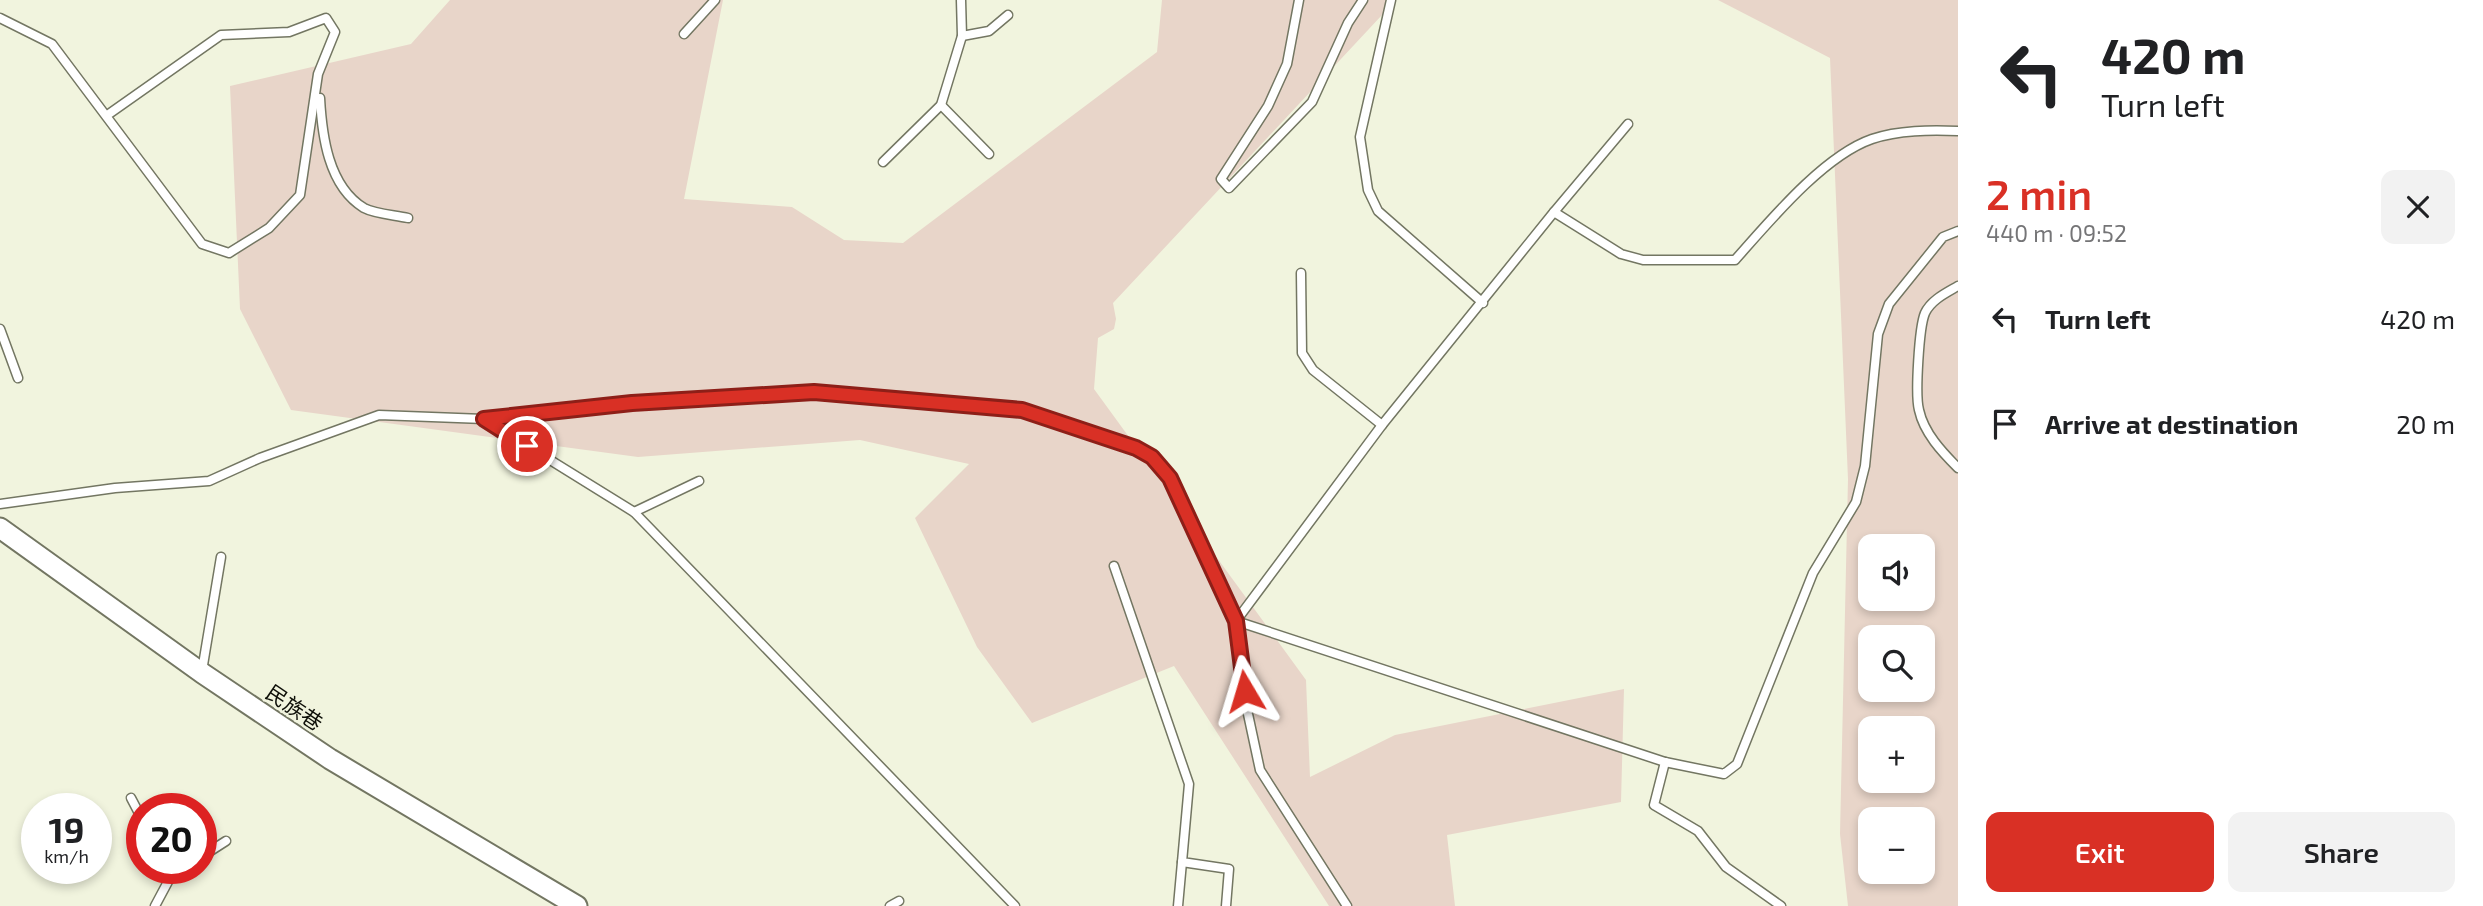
<!DOCTYPE html>
<html lang="en">
<head>
<meta charset="utf-8">
<style>
  body { margin:0; font-family:"Exo 2","Noto Sans TC",sans-serif; background:#f2f2f2; color:#202124; height:100vh; display:flex; flex-direction:column; font-size:26px; white-space:nowrap }
  * { box-sizing:border-box; margin:0 }
  p { font-size:23px; color:#757577 }
  .icon { flex:none; width:38px; height:38px; fill:none; stroke:currentColor; stroke-width:2; stroke-linecap:round; stroke-linejoin:round }
  .map { position:relative; flex:1; overflow:hidden }
  .side { display:flex; flex-direction:column; background:#fff; width:525px }
  .side>* { flex:none }
  .top-card { background:#fff; color:#202124; overflow:hidden }
  .controls { position:absolute; left:1858px; top:534px; display:grid; gap:14px }
  .controls a { display:grid; place-items:center; width:77px; height:77px; border-radius:14px; background:#fff; box-shadow:0 4px 10px #0003; font-size:35px }
  .speed { position:absolute; left:21px; top:793px; display:flex; gap:14px; font-size:35px; font-weight:700; text-align:center }
  .speed>* { display:grid; place-content:center; width:91px; height:91px; border-radius:50%; background:#fff; box-shadow:0 4px 10px #0003; line-height:1 }
  .speed small { font-size:18px; font-weight:400 }
  .speed .limit { border:10px solid #d22; background:#fff; color:#111 }
  .pin { position:absolute; display:grid; place-items:center; width:60px; height:60px; color:#fff; margin:-30px; border:4px solid #fff; border-radius:50%; box-shadow:0 2px 7px #0007 }
  .me { position:absolute; width:77px; margin:-38px; rotate:353deg; stroke-linejoin:round; filter:drop-shadow(0 0 5px #0008) }
  .turn { display:flex; align-items:center; gap:24px; height:147px; padding:0 28px; font-size:32px }
  .turn .icon { width:91px; height:91px; stroke-width:2.5 }
  .turn b { display:block; font-size:49px; line-height:60px }
  .round { display:grid; place-items:center; flex:none; width:74px; height:74px; border-radius:14px; background:#f2f2f2 }
  .overview { display:flex; align-items:center; justify-content:space-between; height:119px; padding:0 28px }
  h1 { font-size:42px; font-weight:600; line-height:52px; color:#d93025 }
  .button { display:flex; gap:14px; margin-top:auto; padding:14px 28px }
  .button a { flex:1; height:80px; border-radius:14px; background:#d93025; color:#fff; font-size:28px; font-weight:600; line-height:80px; text-align:center }
  .button a+a { background:#f2f2f2; color:#202124 }
  ul { padding:0; list-style:none }
  li { display:flex; align-items:center; gap:21px; height:105px; padding:0 28px }
  li div { flex:1 }
  li b { display:block; font-size:26px }
  li em { font-style:normal }
  main { display:flex; flex:1; min-height:0 }
  .map>svg:first-child { display:block }
  .green { fill:#e8d5c9; fill-rule:evenodd }
  .lines { fill:none; stroke-linecap:round; stroke-linejoin:round }
  .service-casing { stroke:#737662; stroke-width:11 }
  .tertiary-casing { stroke:#737662; stroke-width:23 }
  .service { stroke:#fff; stroke-width:8 }
  .tertiary { stroke:#fff; stroke-width:19 }
  .route-casing { stroke:#8d1f18; stroke-width:18 }
  .route { stroke:#d93025; stroke-width:12 }
  .labels { text-anchor:middle; stroke-width:5; stroke-linejoin:round; paint-order:stroke }
  .street-label { font-size:21px; fill:#0e0f08; stroke:#f1f4de }
</style>
</head>
<body>
<main>
<div class="map">
<svg width="1958" height="906" viewBox="0 0 1958 906">
  <rect width="100%" height="100%" fill="#f1f4de"/>
  <g class="green">
    <polygon points="450,0 723,0 684,199 792,207 844,240 903,243 1157,52 1162,0 1396,0 1113,303 1116,319 1114,329 1098,338 1094,389 1306,680 1310,777 1395,735 1624,689 1621,802 1447,835 1455,906 1329,906 1174,666 1032,723 977,647 915,518 969,464 860,440 638,457 291,410 240,309 230,86 411,44"/>
    <path d="M1718 0H1958V906H1848L1840 834 1848 479 1830 58ZM1871 546H1923V598H1871ZM1871 637H1923V690H1871ZM1871 728H1923V780H1871ZM1871 819H1923V872H1871Z"/>
  </g>
  <g class="lines">
    <g class="service-casing">
      <g id="service">
        <polyline points="1299,0 1287,64 1268,106 1221,179 1229,188 1312,102 1348,23 1363,0"/>
        <polyline points="1391,0 1360,137 1368,190 1378,211 1483,303"/>
        <polyline points="0,18 52,44 202,244 229,253 269,228 300,195 318,74 335,32 326,18 289,32 221,35 106,116"/>
        <polyline points="684,34 715,0"/>
        <polyline points="962,36 989,31 1008,15"/>
        <path d="M320 98C322 135 328 186 364 208 375 214 395 215 408 218"/>
        <polyline points="941,105 989,154"/>
        <polyline points="883,162 941,105 962,36 961,0"/>
        <polyline points="1554,212 1628,124"/>
        <polyline points="1301,273 1302,353 1313,370 1382,425"/>
        <path d="M1958 286C1946 293 1931 300 1925 313 1919 327 1915 395 1919 410 1924 433 1942 452 1958 468"/>
        <polyline points="0,329 18,378"/>
        <polyline points="484,419 632,403 814,392 1022,410 1136,448 1152,458 1170,478 1236,621 1665,762 1724,774 1737,764 1813,573 1856,502 1865,466 1878,334 1889,304 1943,237 1958,231"/>
        <polyline points="0,504 115,488 209,481 260,458 379,415 484,419 634,512 1015,906"/>
        <polyline points="634,512 699,481"/>
        <polyline points="1114,566 1189,784 1182,862 1229,869 1226,906"/>
        <polyline points="202,671 221,557"/>
        <polyline points="1665,762 1654,805 1698,831 1726,867 1781,906"/>
        <polyline points="131,798 142,819"/>
        <polyline points="201,857 226,841"/>
        <polyline points="155,906 171,876 184,868"/>
        <polyline points="890,906 899,901"/>
        <polyline points="1178,906 1182,862"/>
        <path d="M1347 906 1260 770 1248 714 1236 621 1382 425 1554 212 1621 254 1643 260H1735C1769 222 1823 156 1872 139 1899 130 1930 130 1958 131"/>
      </g>
    </g>
    <g class="tertiary-casing">
      <polyline id="tertiary" points="0,528 202,673 330,759 577,906"/>
    </g>
    <use href="#service" class="service"/>
    <use href="#tertiary" class="tertiary"/>
  </g>
  <g class="lines">
    <g class="route-casing">
      <polyline id="route" points="527,446 484,419 632,403 814,392 1022,410 1136,448 1152,457 1170,478 1236,621 1245,691"/>
    </g>
    <use href="#route" class="route"/>
  </g>
  <g class="labels">
    <g class="street-label">
      <text transform="translate(294 708) rotate(34)" y="7">民族巷</text>
    </g>
  </g>
</svg>
<div class="controls">
<a><svg class="icon" aria-label="sound" viewBox="0 0 24 24"><path d="M4 9h4l5-4v14l-5-4H4zM17 9q2 3 0 6"/></svg></a>
<a><svg class="icon" aria-label="search" viewBox="0 0 24 24"><circle cx="10" cy="10" r="6"/><path d="M15 15l6 6"/></svg></a>
<a>+</a>
<a>−</a>
</div>
<div class="speed"><div>19<small>km/h</small></div><div class="limit">20</div></div>
<div class="pin" style="left:527px;top:446px;background:#d93025"><svg class="icon" aria-label="arrive" viewBox="0 0 24 24"><path d="M6 21V4h12l-3 4 3 4H6"/></svg></div>
<svg class="me" style="left:1245px;top:691px" viewBox="-20 -20 40 40"><path d="M0-17L14 15 0 8-14 15z" fill="#d93025" stroke="#fff" stroke-width="4"/></svg>
</div>
<section class="side">
<div class="top-card">
<div class="turn"><svg class="icon" aria-label="left" viewBox="0 0 24 24"><path d="M17 20v-9H6M10 6l-5 5 5 5"/></svg><div><b>420 m</b>Turn left</div></div>
</div>
<div class="overview"><div><h1>2 min</h1><p>440 m · 09:52</p></div><a class="round"><svg class="icon" aria-label="close" viewBox="0 0 24 24"><path d="M6 6l12 12M18 6L6 18"/></svg></a></div>
<ul>
<li><svg class="icon" aria-label="left" viewBox="0 0 24 24"><path d="M17 20v-9H6M10 6l-5 5 5 5"/></svg><div><b>Turn left</b></div><em>420 m</em></li>
<li><svg class="icon" aria-label="arrive" viewBox="0 0 24 24"><path d="M6 21V4h12l-3 4 3 4H6"/></svg><div><b>Arrive at destination</b></div><em>20 m</em></li>
</ul>
<div class="button"><a>Exit</a><a>Share</a></div>
</section>
</main>
</body>
</html>
